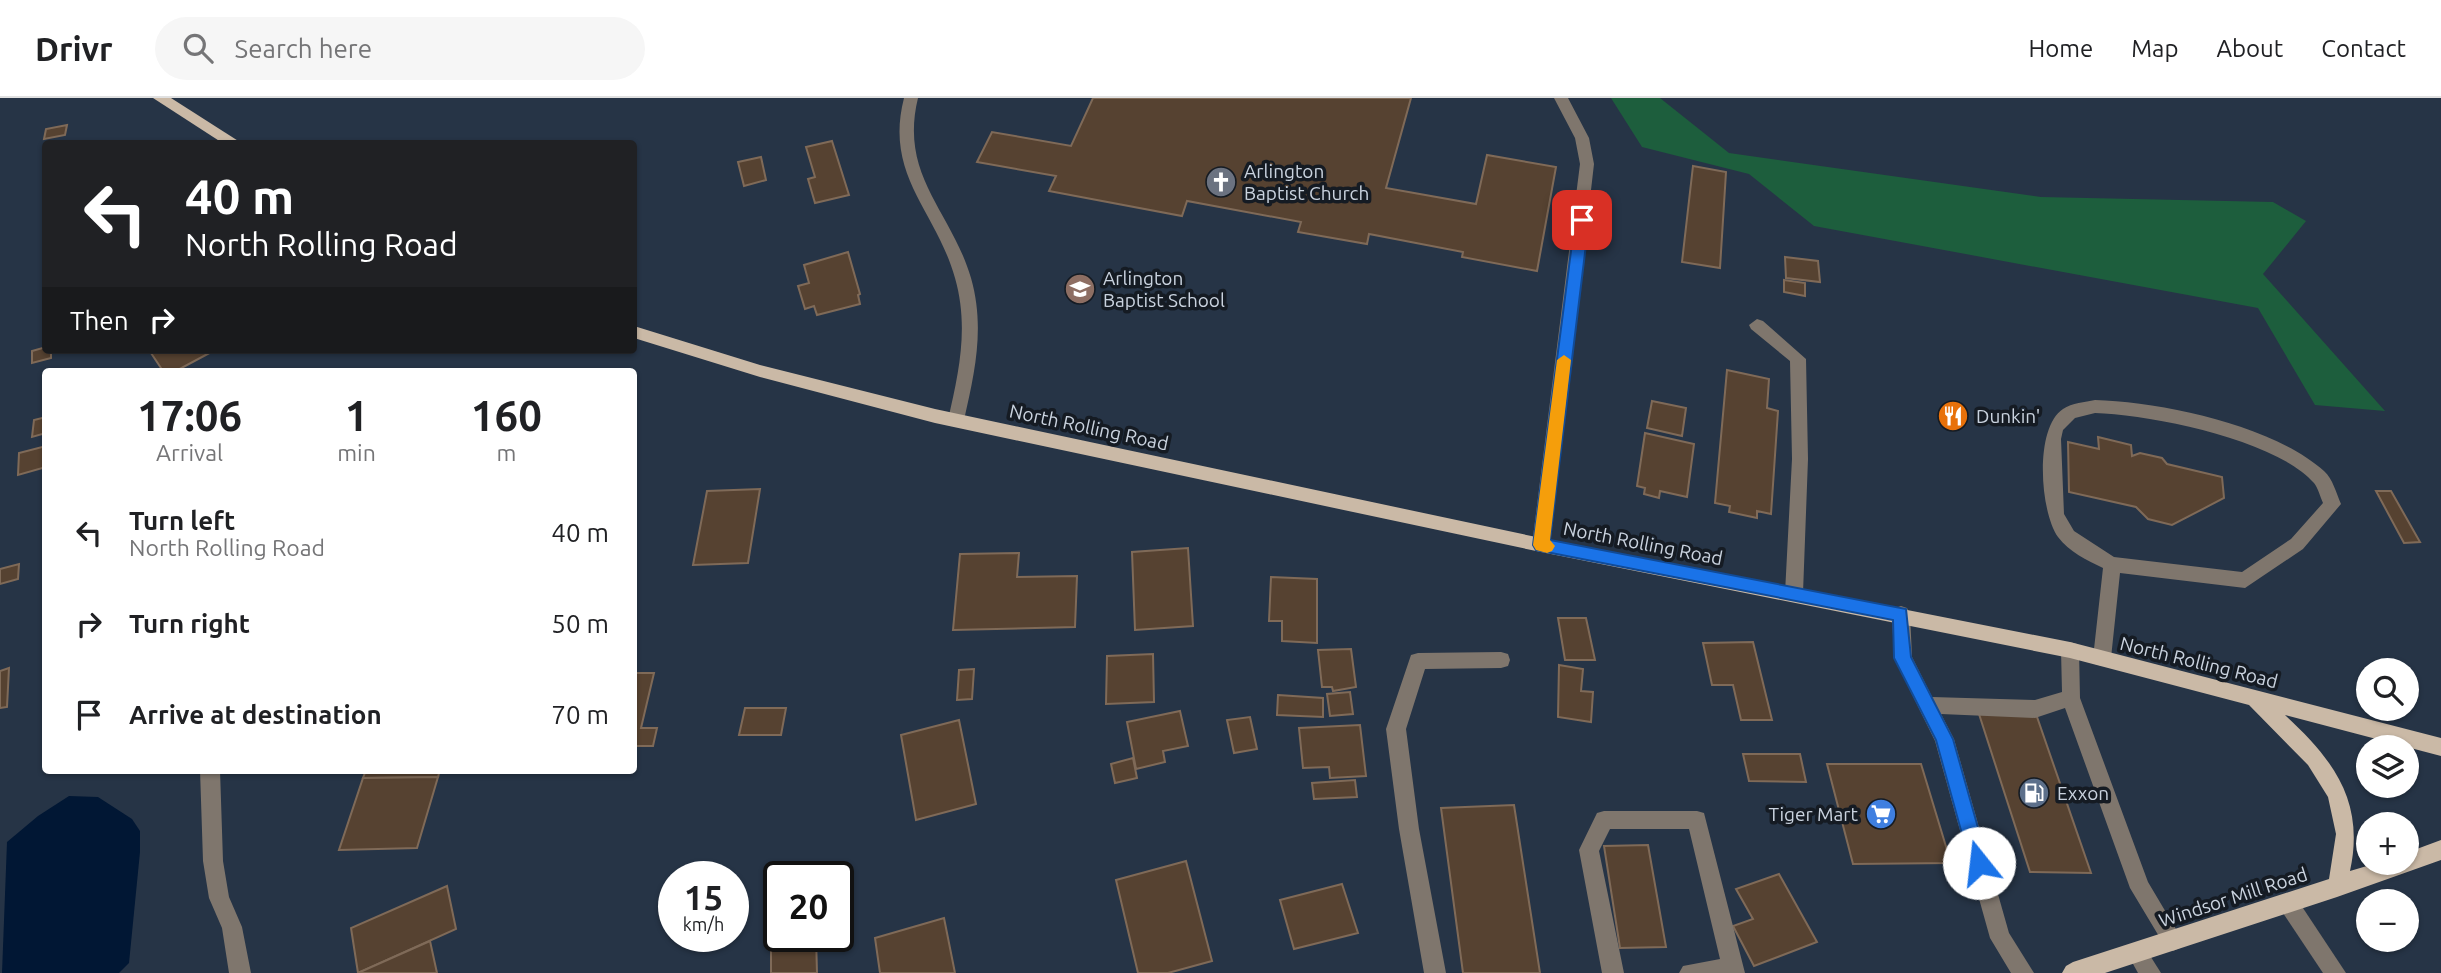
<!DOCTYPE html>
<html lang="en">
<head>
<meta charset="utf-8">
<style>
  body { margin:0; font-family:Ubuntu,sans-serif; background:#f6f6f6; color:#202124; height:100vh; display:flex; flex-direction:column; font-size:26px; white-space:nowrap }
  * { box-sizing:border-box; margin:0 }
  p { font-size:23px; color:#757577 }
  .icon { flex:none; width:38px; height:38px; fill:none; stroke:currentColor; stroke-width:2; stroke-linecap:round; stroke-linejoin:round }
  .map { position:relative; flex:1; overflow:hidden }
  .side { position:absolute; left:42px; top:270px; width:595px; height:406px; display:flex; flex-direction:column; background:#fff; border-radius:7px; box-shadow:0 2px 5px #0004 }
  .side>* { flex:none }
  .hud { position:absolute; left:42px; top:42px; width:595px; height:214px; border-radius:7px; box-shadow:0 2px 5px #0004; background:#202124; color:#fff; overflow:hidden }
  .buttons { position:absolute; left:2356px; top:560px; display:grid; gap:14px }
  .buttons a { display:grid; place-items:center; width:63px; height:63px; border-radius:50%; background:#fff; box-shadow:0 2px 5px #0004; font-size:35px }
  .speed { position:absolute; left:658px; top:763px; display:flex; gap:14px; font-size:35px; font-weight:700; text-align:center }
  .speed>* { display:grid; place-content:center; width:91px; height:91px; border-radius:50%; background:#fff; box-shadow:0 2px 5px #0004; line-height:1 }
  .speed small { font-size:18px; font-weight:400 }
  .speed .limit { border:4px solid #111; border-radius:10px; background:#fff; color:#111 }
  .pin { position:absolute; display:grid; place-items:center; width:60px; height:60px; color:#fff; margin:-30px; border-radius:14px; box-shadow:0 4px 10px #0006 }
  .me { position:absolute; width:77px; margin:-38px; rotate:344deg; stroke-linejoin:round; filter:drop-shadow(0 0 5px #0008) }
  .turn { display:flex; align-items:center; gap:24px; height:147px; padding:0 28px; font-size:32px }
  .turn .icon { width:91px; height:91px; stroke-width:2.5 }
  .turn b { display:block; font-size:49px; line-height:60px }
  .then { display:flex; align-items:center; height:66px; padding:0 28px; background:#0003; gap:14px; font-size:26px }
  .eta { display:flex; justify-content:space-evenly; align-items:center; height:119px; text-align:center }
  .eta b { font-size:42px; font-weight:700; line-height:49px }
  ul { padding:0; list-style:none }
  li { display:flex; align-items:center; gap:21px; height:91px; padding:0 28px }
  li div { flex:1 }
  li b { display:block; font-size:26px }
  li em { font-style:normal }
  header { display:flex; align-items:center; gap:42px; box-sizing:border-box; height:98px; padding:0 35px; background:#fff; border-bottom:2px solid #e0e0e0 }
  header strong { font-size:33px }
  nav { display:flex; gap:38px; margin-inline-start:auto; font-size:24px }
  .search { width:490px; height:63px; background:#f6f6f6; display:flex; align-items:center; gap:18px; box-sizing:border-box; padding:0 24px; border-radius:38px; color:#757577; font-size:26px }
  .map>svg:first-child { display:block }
  .green { fill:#1d5e3d }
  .water { fill:#011734 }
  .building { fill:#564231; stroke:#7f6a58; stroke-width:2 }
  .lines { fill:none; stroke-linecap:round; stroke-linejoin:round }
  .minor { fill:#7f766d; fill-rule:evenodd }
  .major { fill:#cab9a6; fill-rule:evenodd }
  .route { fill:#1a73e8; stroke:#114b97; stroke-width:2 }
  .slow { fill:#f59e0b }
  .labels { text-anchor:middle; stroke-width:7; stroke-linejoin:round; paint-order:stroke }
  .poi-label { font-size:19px; fill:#cad3df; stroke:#151b23; text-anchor:start }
  .street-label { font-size:19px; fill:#cad3df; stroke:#151b23 }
</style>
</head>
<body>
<header>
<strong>Drivr</strong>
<div class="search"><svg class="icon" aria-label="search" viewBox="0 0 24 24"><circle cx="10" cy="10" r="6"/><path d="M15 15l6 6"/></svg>Search here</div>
<nav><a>Home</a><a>Map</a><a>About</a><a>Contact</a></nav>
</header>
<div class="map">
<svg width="2441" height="875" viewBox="0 0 2441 875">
  <rect width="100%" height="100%" fill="#263446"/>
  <polygon class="green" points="1611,0 1660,0 1729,55 2041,99 2273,104 2306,123 2263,176 2385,313 2315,307 2258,210 1814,128 1749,76 1642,49"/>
  <polygon class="water" points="69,698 98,699 132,721 140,733 140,754 129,865 119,875 2,875 7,744 38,718"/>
  <g class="building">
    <polygon points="1093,0 1411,0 1386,90 1476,106 1487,57 1556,69 1537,173 1462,159 1463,154 1369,136 1367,146 1298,134 1301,124 1187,103 1182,118 1049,93 1056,78 977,64 992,34 1071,48"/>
    <polygon points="67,27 65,37 44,41 46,31"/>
    <polygon points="832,43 849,97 815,105 808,81 815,79 806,49"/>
    <polygon points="761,59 766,82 744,88 738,64"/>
    <polygon points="1693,68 1726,74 1720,170 1682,164"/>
    <polygon points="848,154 860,196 858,197 860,206 817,217 814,208 805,211 798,188 809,185 804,167"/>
    <polygon points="1785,159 1818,163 1820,184 1786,180"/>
    <polygon points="1784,182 1805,185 1805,198 1784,194"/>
    <polygon points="46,249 46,252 51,252 51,260 32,265 32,253"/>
    <polygon points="149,252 215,252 176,273 163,273"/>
    <polygon points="1727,272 1769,281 1767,310 1778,313 1771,416 1757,413 1757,420 1729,414 1730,408 1715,405"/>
    <polygon points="1652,303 1686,310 1682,338 1647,330"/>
    <polygon points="46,319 46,335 32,339 34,322"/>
    <polygon points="1645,335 1694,346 1687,399 1660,393 1659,400 1644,396 1645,390 1637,388"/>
    <polygon points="2098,339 2131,347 2132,358 2140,355 2162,360 2167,366 2222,379 2224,400 2172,427 2148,421 2136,409 2069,394 2068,344 2099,351"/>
    <polygon points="46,348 46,369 18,377 19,355"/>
    <polygon points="760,391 748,465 693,467 707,393"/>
    <polygon points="2376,393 2391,393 2420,444 2404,445"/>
    <polygon points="1188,450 1193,528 1135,532 1132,454"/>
    <polygon points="1019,455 1017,479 1077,478 1075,529 953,532 960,456"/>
    <polygon points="19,466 18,481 0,486 0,471"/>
    <polygon points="1271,479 1317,481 1317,545 1282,543 1282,523 1269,523"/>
    <polygon points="1558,520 1586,520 1595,562 1565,562"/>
    <polygon points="1753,544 1772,622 1741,622 1733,587 1712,587 1703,545"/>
    <polygon points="1351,551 1356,589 1333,593 1332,589 1322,589 1318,552"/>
    <polygon points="1153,556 1154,604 1106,606 1107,558"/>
    <polygon points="1559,567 1583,571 1581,593 1593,594 1591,624 1558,619"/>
    <polygon points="9,570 7,609 0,610 0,573"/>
    <polygon points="974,571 972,601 957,602 959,572"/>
    <polygon points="634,575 654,575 641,630 657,630 653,648 634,648"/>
    <polygon points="1350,594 1353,616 1330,618 1327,596"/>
    <polygon points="1278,597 1323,600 1323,619 1277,617"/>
    <polygon points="745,610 786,610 781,637 739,637"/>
    <polygon points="1180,613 1188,648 1163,653 1165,664 1136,671 1127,624"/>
    <polygon points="1979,616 2036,616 2091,775 2030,774"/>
    <polygon points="1250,619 1257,651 1234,655 1227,622"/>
    <polygon points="959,622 976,706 916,722 901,637"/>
    <polygon points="1360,627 1366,678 1330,680 1329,669 1303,670 1299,630"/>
    <polygon points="1743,656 1800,656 1806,684 1749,683"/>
    <polygon points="1133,660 1137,680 1115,685 1111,666"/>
    <polygon points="1827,666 1921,666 1951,765 1853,766"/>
    <polygon points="366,672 440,672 438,679 363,680"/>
    <polygon points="438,679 417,750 339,752 363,680"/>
    <polygon points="1355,682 1357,699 1314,701 1312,685"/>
    <polygon points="1514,707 1540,875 1463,875 1441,710"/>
    <polygon points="1648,747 1666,849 1620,850 1604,748"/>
    <polygon points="1186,763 1212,863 1168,875 1138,875 1116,782"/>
    <polygon points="1779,776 1817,844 1754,868 1733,828 1753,821 1736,791"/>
    <polygon points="1342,786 1358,835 1294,851 1280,802"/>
    <polygon points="447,788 456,831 358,875 351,830"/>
    <polygon points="944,820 955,875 880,875 875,840"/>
    <polygon points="800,838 816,838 817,875 771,875 771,843"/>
    <polygon points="430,843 437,875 358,875"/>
  </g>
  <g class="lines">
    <g class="minor">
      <path d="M904 0H918C899 78 951 112 971 180 985 229 975 274 964 322L962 327H950L948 322C959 274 969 229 955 180 936 112 884 78 904 0Z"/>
      <polygon points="1554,0 1568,0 1589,40 1594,66 1550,447 1547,452 1541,454 1535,452 1532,447 1580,66 1575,40"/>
      <polygon points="1757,221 1763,223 1806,261 1808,361 1803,495 1800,501 1794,503 1788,501 1785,495 1792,361 1790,263 1751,231 1749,227"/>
      <path d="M2095 302C2161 304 2273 327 2324 373 2333 381 2336 395 2341 406L2303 451 2245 490 2120 475 2111 560 2109 566 2102 568 2095 566 2093 560 2103 470C2087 462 2069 454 2058 439 2040 414 2034 330 2063 311 2072 305 2085 304 2095 302ZM2095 315C2151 317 2275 341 2314 385 2318 390 2320 398 2323 405L2291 441 2242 474 2114 459 2074 433 2064 416 2061 341 2063 332 2075 320Z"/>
      <polygon points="1901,508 1907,510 1910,516 1912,559 1932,599 2035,602 2062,594 2061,552 2063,546 2070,544 2077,546 2079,552 2080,600 2148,784 2183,843 2180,850 2173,853 2166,850 2130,790 2065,610 2035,620 1941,616 1954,641 2009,835 2034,875 2011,875 1990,840 1935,643 1894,560 1892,516 1895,510"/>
      <polygon points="1501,554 1508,556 1510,562 1508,568 1501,570 1425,571 1406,631 1419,731 1446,875 1424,875 1399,731 1386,631 1411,557 1418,555"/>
      <polygon points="200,672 220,672 223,763 229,799 242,829 251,875 229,875 222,830 209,800 203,763"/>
      <polygon points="1604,713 1697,713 1704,715 1745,875 1679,875 1683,868 1720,861 1689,731 1610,731 1599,753 1624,875 1602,875 1579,752 1597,715"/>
      <polygon points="2288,795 2295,798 2346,875 2323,875 2281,812 2278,805 2281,798"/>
      <polygon points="2137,845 2144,848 2161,875 2138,875 2127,855 2130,848"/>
    </g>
    <g class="major">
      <polygon points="153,0 171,0 243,46 224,46"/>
      <path d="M634 228 760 267 935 311 1541 440 2070 544 2441 640V658L2285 617C2334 662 2365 704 2350 773L2377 765H2406V755L2441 742V762L2337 799 2105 875H2062L2066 868 2073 864 2329 781 2336 736 2328 699 2308 667 2249 607 2070 560 1541 454 935 325 760 279 634 240Z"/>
    </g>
  </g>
  <polygon class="route" points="1582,118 1589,122 1550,442 1906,511 1911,559 1953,641 1988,765 1985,771 1979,774 1972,771 1970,765 1936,642 1894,560 1893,522 1536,452 1533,447 1575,122"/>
  <polygon class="slow" points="1564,257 1571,262 1550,442 1555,448 1552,453 1547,455 1536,452 1533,447 1557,262"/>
  <defs>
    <g id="church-disc" transform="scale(1.575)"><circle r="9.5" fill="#6b7280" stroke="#151b23"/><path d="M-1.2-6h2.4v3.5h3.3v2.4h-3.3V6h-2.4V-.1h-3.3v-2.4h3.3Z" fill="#fff"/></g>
    <g id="school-disc" transform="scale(1.575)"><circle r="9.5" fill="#8d6e63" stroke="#151b23"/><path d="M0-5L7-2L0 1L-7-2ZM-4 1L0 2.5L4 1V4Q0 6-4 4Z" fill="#fff"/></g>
    <g id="restaurant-disc" transform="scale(1.575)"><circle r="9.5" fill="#e8710a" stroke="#151b23"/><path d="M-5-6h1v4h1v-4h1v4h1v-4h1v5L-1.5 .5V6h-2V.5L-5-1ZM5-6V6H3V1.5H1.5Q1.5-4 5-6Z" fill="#fff"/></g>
    <g id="fuel-disc" transform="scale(1.575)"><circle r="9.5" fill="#5c6f8a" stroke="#151b23"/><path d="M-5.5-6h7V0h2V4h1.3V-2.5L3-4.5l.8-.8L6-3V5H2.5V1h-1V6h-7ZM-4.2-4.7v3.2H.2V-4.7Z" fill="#fff"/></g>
    <g id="supermarket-disc" transform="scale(1.575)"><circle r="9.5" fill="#3f7fe0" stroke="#151b23"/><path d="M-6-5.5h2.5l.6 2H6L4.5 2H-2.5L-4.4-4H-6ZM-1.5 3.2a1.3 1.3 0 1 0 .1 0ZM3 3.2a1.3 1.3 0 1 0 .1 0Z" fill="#fff"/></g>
  </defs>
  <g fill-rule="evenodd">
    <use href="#church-disc" x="1221" y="84"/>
    <use href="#school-disc" x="1080" y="191"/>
    <use href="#restaurant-disc" x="1953" y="318"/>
    <use href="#fuel-disc" x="2034" y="695"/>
    <use href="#supermarket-disc" x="1881" y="716"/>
  </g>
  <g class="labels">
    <g class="poi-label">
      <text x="1244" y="80">Arlington<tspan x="1244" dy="22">Baptist Church</tspan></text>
      <text x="1103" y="187">Arlington<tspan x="1103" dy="22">Baptist School</tspan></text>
      <text x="1976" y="325">Dunkin'</text>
      <text x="2057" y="702">Exxon</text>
      <text x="1858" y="723" text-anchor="end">Tiger Mart</text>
    </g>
    <g class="street-label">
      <text transform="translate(1089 329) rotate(12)" y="7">North Rolling Road</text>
      <text transform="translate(1643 445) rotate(11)" y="7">North Rolling Road</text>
      <text transform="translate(2199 564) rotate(14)" y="7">North Rolling Road</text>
      <text transform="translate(2233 799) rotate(-18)" y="7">Windsor Mill Road</text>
    </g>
  </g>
</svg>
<div class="buttons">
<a><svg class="icon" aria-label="search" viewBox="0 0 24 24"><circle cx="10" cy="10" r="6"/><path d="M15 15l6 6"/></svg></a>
<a><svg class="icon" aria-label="layers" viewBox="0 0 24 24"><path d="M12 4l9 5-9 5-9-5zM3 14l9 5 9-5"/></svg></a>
<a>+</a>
<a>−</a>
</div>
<div class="speed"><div>15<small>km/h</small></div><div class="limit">20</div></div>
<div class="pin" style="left:1582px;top:122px;background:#d93025"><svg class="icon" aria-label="arrive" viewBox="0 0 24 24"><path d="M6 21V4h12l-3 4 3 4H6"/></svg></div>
<svg class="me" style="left:1979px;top:765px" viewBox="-20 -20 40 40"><circle r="19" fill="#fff"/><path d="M0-13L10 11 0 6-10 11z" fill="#1a73e8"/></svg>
<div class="hud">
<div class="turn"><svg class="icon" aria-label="left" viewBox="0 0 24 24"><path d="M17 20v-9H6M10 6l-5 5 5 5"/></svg><div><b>40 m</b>North Rolling Road</div></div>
<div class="then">Then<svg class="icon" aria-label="right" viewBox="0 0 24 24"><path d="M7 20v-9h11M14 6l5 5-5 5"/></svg></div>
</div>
<section class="side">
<div class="eta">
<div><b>17:06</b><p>Arrival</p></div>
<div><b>1</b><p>min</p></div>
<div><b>160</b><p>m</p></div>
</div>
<ul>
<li><svg class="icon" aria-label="left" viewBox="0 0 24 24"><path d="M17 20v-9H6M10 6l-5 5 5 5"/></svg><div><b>Turn left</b><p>North Rolling Road</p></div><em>40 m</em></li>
<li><svg class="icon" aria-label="right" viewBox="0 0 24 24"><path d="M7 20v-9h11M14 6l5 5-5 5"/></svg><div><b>Turn right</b></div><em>50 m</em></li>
<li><svg class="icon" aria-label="arrive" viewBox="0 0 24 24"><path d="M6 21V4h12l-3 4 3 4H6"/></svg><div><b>Arrive at destination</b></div><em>70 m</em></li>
</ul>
</section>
</div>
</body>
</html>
